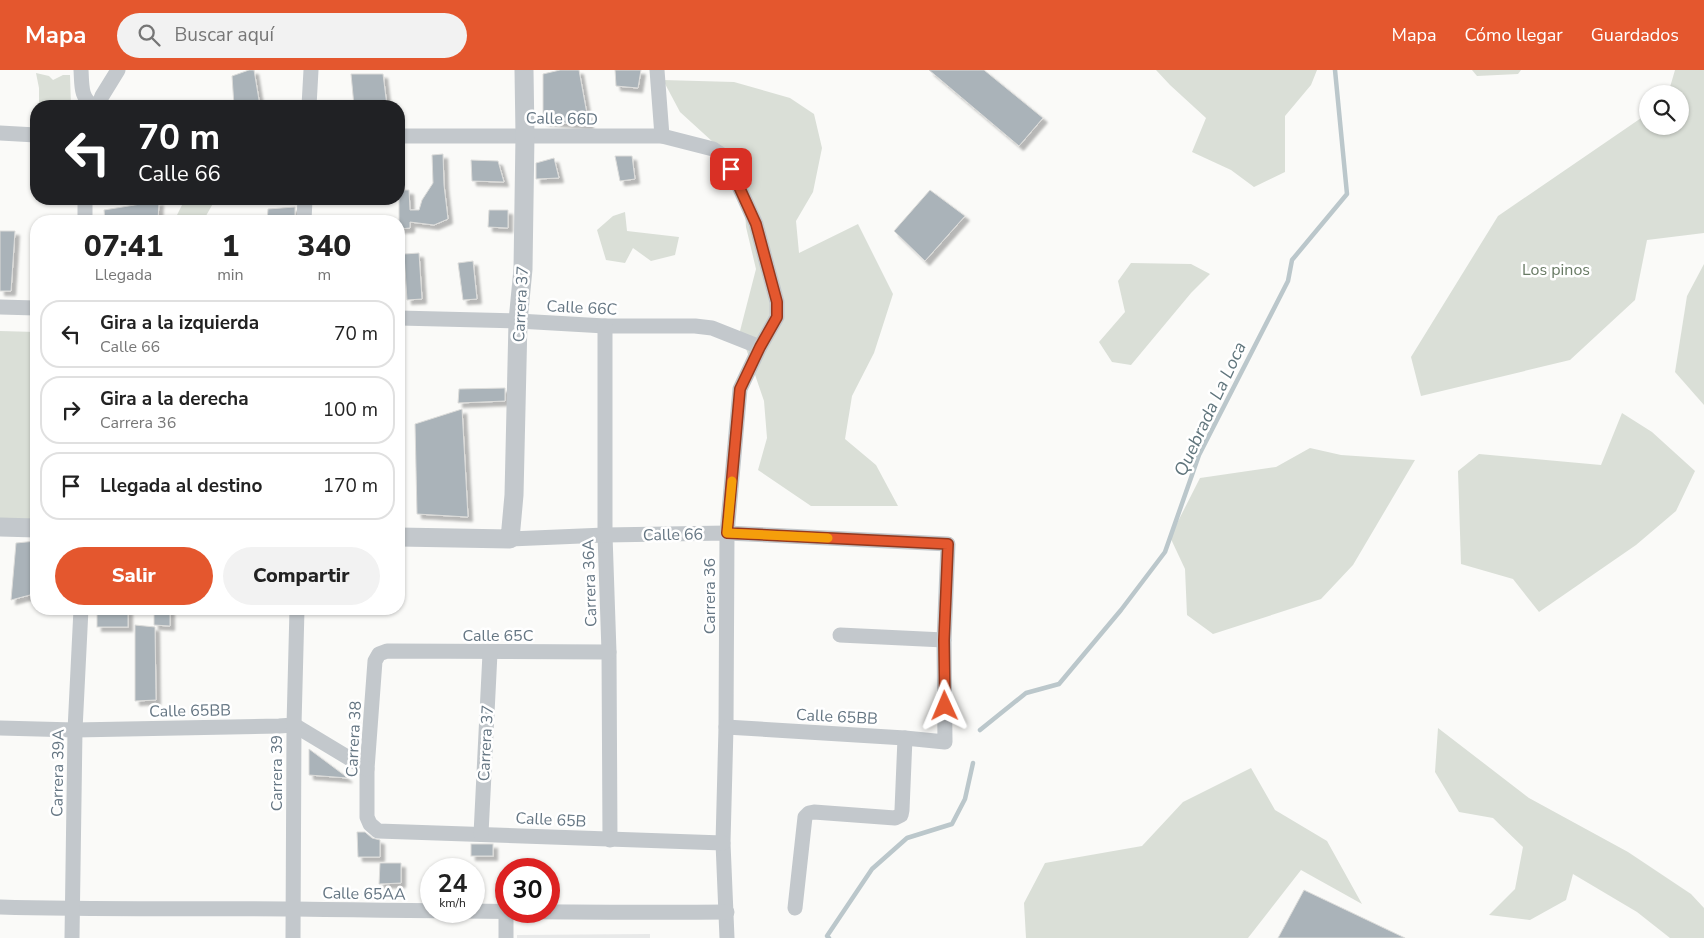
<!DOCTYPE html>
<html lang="es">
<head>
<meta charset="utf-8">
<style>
  body { margin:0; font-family:"Nunito Sans",sans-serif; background:#f2f2f2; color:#222; height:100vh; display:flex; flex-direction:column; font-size:19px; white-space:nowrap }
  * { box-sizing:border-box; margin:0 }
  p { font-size:16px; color:#767676 }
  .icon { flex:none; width:28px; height:28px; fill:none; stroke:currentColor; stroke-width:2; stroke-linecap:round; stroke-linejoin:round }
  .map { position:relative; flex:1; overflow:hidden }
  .side { position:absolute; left:30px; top:145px; width:375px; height:400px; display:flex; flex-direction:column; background:#fff; border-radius:20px; box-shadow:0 1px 4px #0004 }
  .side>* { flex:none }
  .top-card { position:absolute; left:30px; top:30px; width:375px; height:105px; border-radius:20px; box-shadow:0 1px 4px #0004; background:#202124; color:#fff; overflow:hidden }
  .fabs { position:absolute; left:1639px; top:15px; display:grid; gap:10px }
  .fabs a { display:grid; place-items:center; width:50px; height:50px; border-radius:50%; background:#fff; box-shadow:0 1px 4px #0004; font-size:25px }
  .speed { position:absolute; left:420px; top:788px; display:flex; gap:10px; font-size:25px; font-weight:700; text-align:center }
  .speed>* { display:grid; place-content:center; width:65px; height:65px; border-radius:50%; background:#fff; box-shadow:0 1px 4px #0004; line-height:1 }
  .speed small { font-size:12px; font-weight:400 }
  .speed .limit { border:8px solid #d22; background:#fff; color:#111 }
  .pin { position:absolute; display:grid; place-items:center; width:42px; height:42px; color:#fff; margin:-21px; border-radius:10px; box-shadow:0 2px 8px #0006 }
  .me { position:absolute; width:55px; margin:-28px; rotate:359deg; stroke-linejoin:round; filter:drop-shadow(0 0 4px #0008) }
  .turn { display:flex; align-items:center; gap:18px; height:105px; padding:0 25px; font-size:22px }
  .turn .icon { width:65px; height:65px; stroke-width:2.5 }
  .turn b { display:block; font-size:35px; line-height:42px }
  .eta { display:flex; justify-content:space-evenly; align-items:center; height:85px; text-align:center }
  .eta b { font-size:30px; font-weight:800; line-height:35px }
  .action { display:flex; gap:10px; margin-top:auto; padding:10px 25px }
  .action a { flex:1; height:58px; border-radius:30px; background:#e4572e; color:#fff; font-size:20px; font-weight:800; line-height:58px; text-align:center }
  .action a+a { background:#f2f2f2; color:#222 }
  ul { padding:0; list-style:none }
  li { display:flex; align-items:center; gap:15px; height:68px; margin:0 10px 8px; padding:0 15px; border:2px solid #e0e0e0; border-radius:20px }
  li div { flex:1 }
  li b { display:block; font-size:19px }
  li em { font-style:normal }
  header { display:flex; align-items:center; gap:30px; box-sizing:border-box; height:70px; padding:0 25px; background:#e4572e; color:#fff }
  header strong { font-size:24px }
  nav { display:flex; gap:28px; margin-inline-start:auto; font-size:18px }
  .search { width:350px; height:45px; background:#f2f2f2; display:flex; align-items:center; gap:12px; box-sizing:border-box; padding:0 18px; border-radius:28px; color:#767676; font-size:19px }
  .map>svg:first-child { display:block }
  .built { fill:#e8e9e9 }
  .green { fill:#dadfd7 }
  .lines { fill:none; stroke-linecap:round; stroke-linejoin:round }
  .stream { stroke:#bbc7cb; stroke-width:4.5 }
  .building { fill:#aab3b9; stroke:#dcdcda; filter:url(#shadow) }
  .minor { stroke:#c3c8cc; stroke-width:15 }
  .tertiary { stroke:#c3c8cc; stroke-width:19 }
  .route-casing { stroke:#94391e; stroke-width:12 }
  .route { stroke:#e4572e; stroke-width:9 }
  .slow { stroke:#f59e0b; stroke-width:9 }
  .labels { text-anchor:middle; stroke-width:5; stroke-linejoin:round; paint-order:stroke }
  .street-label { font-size:16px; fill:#657683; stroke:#fff }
  .park-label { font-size:16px; fill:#687a64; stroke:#fff }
  .water-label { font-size:18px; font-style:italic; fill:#60757c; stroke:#fff }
</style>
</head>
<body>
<header>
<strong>Mapa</strong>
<div class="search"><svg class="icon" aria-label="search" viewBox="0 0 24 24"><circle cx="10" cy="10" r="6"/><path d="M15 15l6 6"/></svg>Buscar aquí</div>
<nav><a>Mapa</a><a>Cómo llegar</a><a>Guardados</a></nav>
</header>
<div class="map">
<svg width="1704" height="868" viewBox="0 0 1704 868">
  <defs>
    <filter id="shadow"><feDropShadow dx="4.5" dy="4.5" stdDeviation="1" flood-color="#0004"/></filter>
  </defs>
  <rect width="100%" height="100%" fill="#fafaf8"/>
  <polygon class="built" points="650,864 650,868 517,868 517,865"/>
  <g class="green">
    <polygon points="1156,0 1317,0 1311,15 1285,46 1285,102 1254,117 1231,100 1192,82 1206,48 1170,15"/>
    <polygon points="1472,0 1521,0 1518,4 1477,6"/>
    <polygon points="1675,0 1704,0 1704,163 1647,170 1635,230 1570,290 1421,326 1411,287 1498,146 1647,44 1648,56 1680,56 1680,24 1668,24"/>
    <polygon points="36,3 49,6 53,10 63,5 70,5 71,36 47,36 46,34 39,36 39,18"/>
    <polygon points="663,10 734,12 790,28 814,44 822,78 813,122 796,151 799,183 858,154 893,224 874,283 852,326 845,369 876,395 898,436 811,436 758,400 767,368 764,331 740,261 756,199 746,157 743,111 714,73 680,42"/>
    <polygon points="185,129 242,129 215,130 203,151 174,151"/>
    <polygon points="625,142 627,161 679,167 675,185 651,191 633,178 625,193 606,190 597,160 613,146"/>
    <polygon points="1131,193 1191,194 1210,204 1191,223 1131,295 1112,292 1099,272 1125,242 1118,211"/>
    <polygon points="1704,194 1704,335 1675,302 1687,226"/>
    <polygon points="0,261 36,262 36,452 0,451"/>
    <polygon points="1622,343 1652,362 1695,401 1676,441 1636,475 1539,542 1513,509 1461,494 1458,401 1479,384 1601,395"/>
    <polygon points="1310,378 1341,385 1415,390 1353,495 1321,529 1213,564 1187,545 1185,499 1170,467 1200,408 1276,397"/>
    <polygon points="1438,658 1529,728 1628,782 1691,824 1704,838 1704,868 1670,868 1637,842 1573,804 1566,830 1530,850 1489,845 1515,819 1523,777 1493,748 1459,742 1435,702"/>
    <polygon points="1251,698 1275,740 1327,771 1362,834 1301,800 1248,868 1026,868 1024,833 1045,793 1142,776 1183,732"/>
  </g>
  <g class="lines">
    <g class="stream">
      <polyline points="980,660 1026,623 1059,614 1121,540 1165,482 1199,385 1288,211 1292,190 1347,124 1335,0"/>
      <polyline points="829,868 827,866 872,799 907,768 952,754 965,729 973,693"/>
    </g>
  </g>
  <g class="building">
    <polygon points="249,0 254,0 260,36 234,36 232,6"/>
    <polygon points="560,0 579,0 589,55 543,51 543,4"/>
    <polygon points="615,0 641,0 638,18 616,16"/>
    <polygon points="929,0 984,0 1043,48 1019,76"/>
    <polygon points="351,4 383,4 387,36 354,36"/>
    <polygon points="443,84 444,115 448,149 434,155 410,152 410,158 399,159 399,120 409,120 410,140 419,140 422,130 433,113 432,85"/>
    <polygon points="615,86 632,86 635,109 620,111"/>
    <polygon points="554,88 559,108 536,109 536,93"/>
    <polygon points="471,90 498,91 504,112 472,111"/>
    <polygon points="930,120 965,146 925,191 894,161"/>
    <polygon points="159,131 158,151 105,151 104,140"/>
    <polygon points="295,137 295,151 267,151 268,139"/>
    <polygon points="489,140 508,140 508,158 488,157"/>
    <polygon points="0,161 15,161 11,221 0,221"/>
    <polygon points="419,183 422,229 407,230 404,184"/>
    <polygon points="473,191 477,229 463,230 458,193"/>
    <polygon points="505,318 505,331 458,333 459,319"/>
    <polygon points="462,339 468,447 417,444 415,354"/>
    <polygon points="36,471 36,517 30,525 11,530 16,473"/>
    <rect x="97" y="539" width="31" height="18"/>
    <polygon points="154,539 170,539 170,556 154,555"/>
    <polygon points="135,555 155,557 156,630 135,631"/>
    <polygon points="309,679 348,708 309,705"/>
    <polygon points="357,762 365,762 372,768 380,770 380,787 358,787"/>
    <rect x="471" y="774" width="22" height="12"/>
    <polygon points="380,793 401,793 401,813 379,814"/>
    <polygon points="1304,820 1405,868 1278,868"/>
  </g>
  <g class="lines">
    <g class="minor">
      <path d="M81 0C82 14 80 29 94 36"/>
      <polyline points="657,0 662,66"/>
      <polyline points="98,36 102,26 118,0"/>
      <polyline points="309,36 311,0"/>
      <polyline points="0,63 36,65"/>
      <polyline points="399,66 662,66 713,79 722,85 731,99 756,154 777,232 777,247 760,277 740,319 727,463 726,657 723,773 727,868"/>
      <polyline points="85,151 85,129"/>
      <polyline points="304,151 305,129"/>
      <polyline points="0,237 36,238"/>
      <polyline points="399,248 518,251 605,256 695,256 712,258 760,277"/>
      <polyline points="605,256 605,465 609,582 610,770"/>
      <polyline points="510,469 605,465 727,463 948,474 944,570 945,672 905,668 726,657"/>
      <polyline points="840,565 944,570"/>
      <polyline points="609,582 387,581 379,584 375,591 367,699 367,747 370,754 378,761 723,773"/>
      <polyline points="0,658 75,660 279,656 294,655 367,699"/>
      <polyline points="481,764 490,583"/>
      <path d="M0 837C98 840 197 838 295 839 439 841 583 843 727 842"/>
      <polyline points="795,838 805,747 809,743 814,742 895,748 901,745 902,740 905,668"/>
      <polyline points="506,843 506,868"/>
      <polyline points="72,868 75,660 81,539"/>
      <polyline points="293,868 294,655 297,539"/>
    </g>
    <g class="tertiary">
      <polyline points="0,457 36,458"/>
      <polyline points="399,467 510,469 514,425 518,251 523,199 525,65 524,0"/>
    </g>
  </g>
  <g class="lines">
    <g class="route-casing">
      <polyline id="route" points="731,99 756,154 777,232 777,247 760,277 740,319 727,463 948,474 944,570 945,636"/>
    </g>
    <use href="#route" class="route"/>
    <polyline class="slow" points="732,411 727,463 828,468"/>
  </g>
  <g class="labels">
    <g class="street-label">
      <text transform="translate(562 48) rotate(1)" y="6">Calle 66D</text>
      <text transform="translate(520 234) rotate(-87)" y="6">Carrera 37</text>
      <text transform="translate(582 237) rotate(3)" y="6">Calle 66C</text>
      <text transform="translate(673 464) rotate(-1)" y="6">Calle 66</text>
      <text transform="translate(589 513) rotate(-92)" y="6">Carrera 36A</text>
      <text transform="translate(709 526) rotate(-90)" y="6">Carrera 36</text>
      <text x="498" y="571">Calle 65C</text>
      <text transform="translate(190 640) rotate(-1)" y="6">Calle 65BB</text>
      <text transform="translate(837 646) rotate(3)" y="6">Calle 65BB</text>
      <text transform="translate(353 669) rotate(-87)" y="6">Carrera 38</text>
      <text transform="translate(485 673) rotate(-87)" y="6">Carrera 37</text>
      <text transform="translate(57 703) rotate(-89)" y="6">Carrera 39A</text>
      <text transform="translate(276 703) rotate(-90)" y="6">Carrera 39</text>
      <text transform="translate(551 749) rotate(3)" y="6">Calle 65B</text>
      <text transform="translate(364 823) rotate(1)" y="6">Calle 65AA</text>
    </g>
    <g class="park-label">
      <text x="1556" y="205">Los pinos</text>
    </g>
    <g class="water-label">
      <text transform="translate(1210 339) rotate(-65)" y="6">Quebrada La Loca</text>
    </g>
  </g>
</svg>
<div class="fabs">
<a><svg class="icon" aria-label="search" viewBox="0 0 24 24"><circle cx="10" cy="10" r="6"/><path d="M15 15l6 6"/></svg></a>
</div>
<div class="speed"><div>24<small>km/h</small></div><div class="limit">30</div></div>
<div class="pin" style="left:731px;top:99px;background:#d93025"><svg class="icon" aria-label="arrive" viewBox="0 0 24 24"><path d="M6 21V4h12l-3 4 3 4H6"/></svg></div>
<svg class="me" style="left:945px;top:636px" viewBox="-20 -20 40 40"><path d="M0-17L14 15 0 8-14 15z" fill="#e4572e" stroke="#fff" stroke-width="4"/></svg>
<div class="top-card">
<div class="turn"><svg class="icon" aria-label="left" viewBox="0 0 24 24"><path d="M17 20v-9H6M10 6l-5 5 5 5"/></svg><div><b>70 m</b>Calle 66</div></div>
</div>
<section class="side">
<div class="eta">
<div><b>07:41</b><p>Llegada</p></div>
<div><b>1</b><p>min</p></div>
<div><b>340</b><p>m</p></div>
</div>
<ul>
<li><svg class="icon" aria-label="left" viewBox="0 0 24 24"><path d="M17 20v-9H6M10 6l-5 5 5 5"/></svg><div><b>Gira a la izquierda</b><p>Calle 66</p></div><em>70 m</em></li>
<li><svg class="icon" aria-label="right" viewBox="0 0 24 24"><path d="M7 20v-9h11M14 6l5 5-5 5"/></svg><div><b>Gira a la derecha</b><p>Carrera 36</p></div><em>100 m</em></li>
<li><svg class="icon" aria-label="arrive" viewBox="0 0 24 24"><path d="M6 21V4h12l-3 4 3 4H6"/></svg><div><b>Llegada al destino</b></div><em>170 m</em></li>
</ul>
<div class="action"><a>Salir</a><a>Compartir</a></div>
</section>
</div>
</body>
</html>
